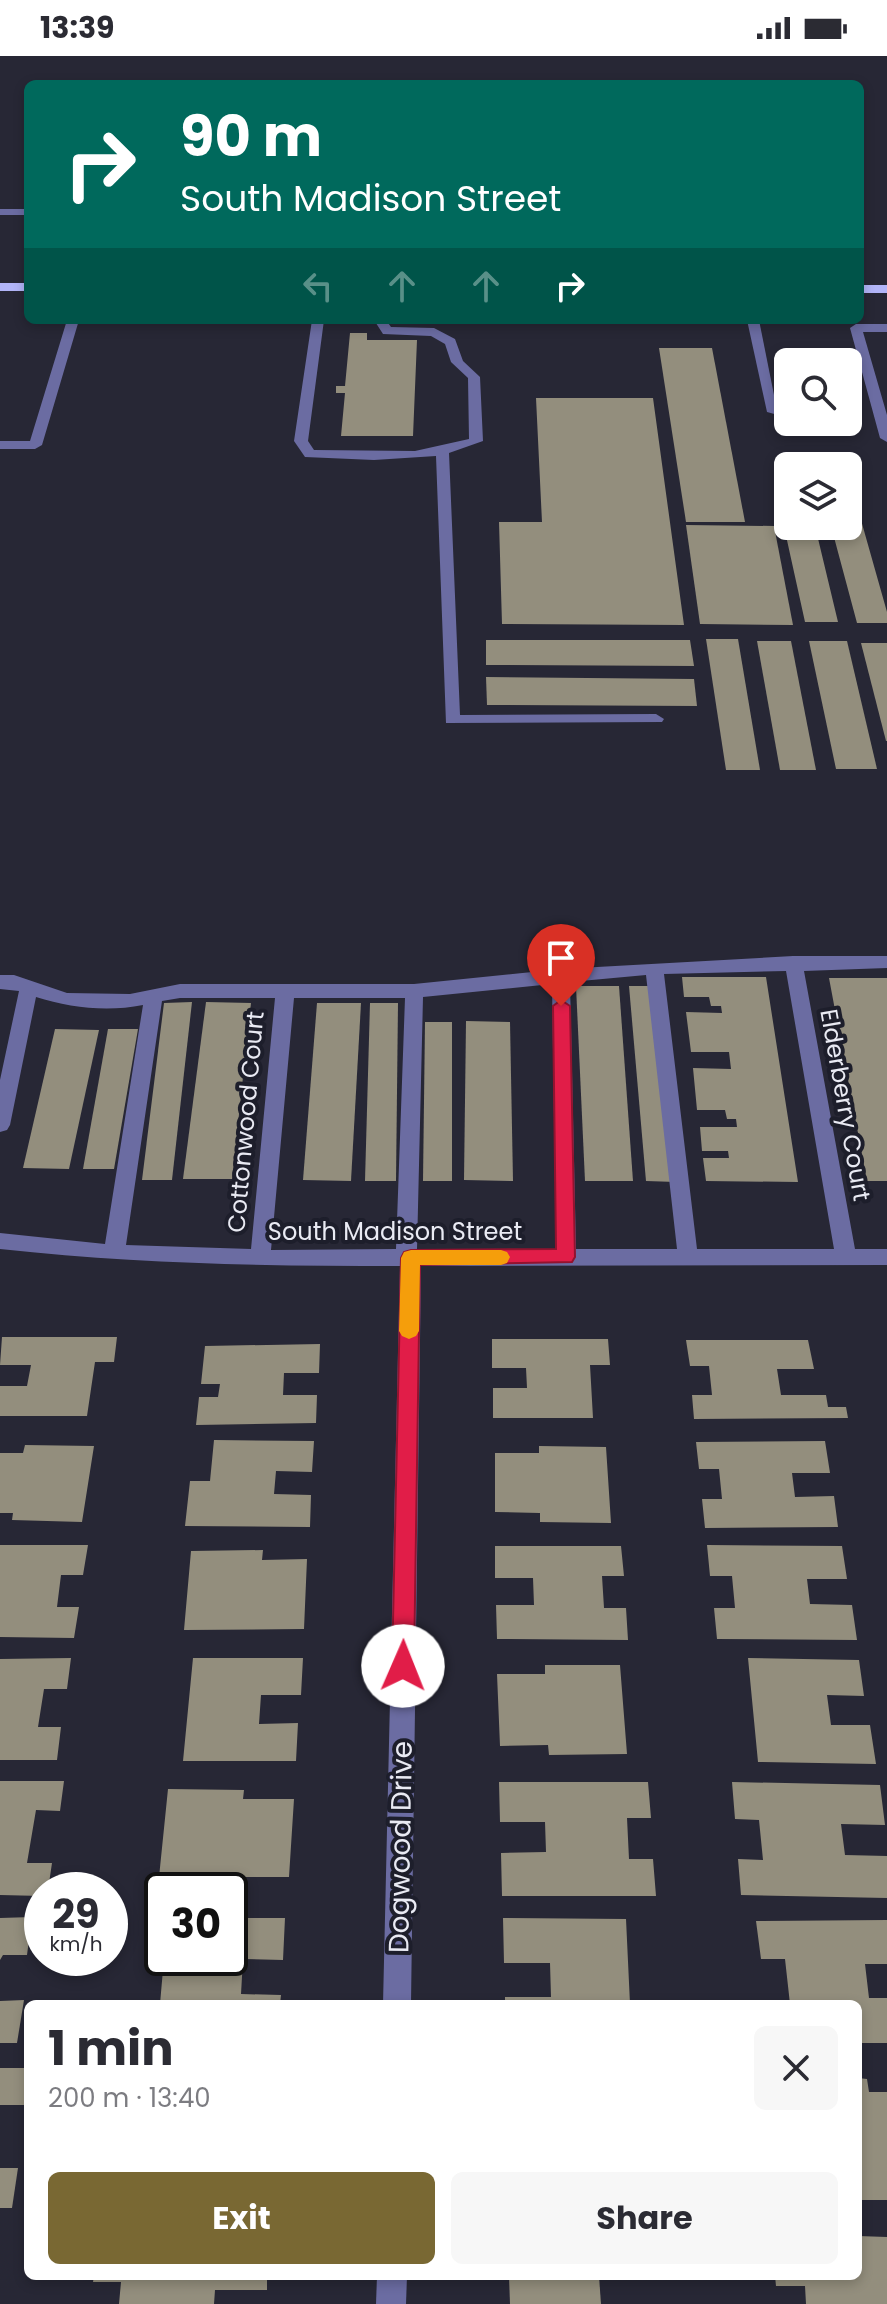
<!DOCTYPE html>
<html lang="en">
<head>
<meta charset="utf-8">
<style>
  body { margin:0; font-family:Poppins,sans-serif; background:#f7f7f7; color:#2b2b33; height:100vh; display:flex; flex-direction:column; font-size:30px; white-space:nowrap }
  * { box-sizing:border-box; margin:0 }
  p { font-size:26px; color:#7c7c81 }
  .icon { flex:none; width:44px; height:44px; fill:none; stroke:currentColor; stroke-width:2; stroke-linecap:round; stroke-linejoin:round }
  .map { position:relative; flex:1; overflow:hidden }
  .details { position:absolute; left:24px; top:1944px; width:838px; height:280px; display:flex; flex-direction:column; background:#fff; border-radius:12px; box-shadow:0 4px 12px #0003 }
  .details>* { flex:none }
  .guide { position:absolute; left:24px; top:24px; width:840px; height:244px; border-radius:12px; box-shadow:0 4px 12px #0003; background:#00695c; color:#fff; overflow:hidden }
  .tools { position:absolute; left:774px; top:292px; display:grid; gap:16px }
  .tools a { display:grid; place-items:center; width:88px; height:88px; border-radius:12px; background:#fff; box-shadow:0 4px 12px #0003; font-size:40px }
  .speed { position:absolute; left:24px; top:1816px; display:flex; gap:16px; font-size:40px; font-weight:700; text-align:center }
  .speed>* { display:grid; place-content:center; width:104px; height:104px; border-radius:50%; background:#fff; box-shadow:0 4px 12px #0003; line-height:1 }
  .speed small { font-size:20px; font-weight:400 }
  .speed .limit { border:4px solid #111; border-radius:12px; background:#fff; color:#111 }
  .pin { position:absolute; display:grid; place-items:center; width:68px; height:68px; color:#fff; margin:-82px -34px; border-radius:50% 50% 50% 0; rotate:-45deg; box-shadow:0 0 8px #0007 }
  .pin .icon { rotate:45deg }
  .me { position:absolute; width:88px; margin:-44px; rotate:1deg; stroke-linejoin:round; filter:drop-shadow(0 0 6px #0008) }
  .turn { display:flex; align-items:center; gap:28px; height:168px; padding:0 24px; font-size:36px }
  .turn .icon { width:104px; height:104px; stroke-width:2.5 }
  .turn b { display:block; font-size:56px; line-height:68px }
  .lanes { display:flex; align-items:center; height:76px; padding:0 24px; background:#0003; justify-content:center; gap:40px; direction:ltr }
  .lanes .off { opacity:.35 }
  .round { display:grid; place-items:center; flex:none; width:84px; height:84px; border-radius:12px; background:#f7f7f7 }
  .head { display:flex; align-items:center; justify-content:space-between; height:136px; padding:0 24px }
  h1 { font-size:48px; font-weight:700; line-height:60px }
  .action { display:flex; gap:16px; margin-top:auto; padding:16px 24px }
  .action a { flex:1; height:92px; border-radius:12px; background:#796833; color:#fff; font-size:32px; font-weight:700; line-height:92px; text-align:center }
  .action a+a { background:#f7f7f7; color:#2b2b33 }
  .status { display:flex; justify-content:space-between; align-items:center; height:56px; padding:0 40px; background:#fff; direction:ltr }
  .status svg { height:22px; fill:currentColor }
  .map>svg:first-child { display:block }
  .building { fill:#938e7d }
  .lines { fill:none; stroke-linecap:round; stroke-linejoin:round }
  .minor { fill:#6b6ca2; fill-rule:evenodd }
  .major { fill:#b2b5f8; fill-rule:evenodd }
  .route { fill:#e11d48; stroke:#92132f; stroke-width:2 }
  .slow { fill:#f59e0b }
  .labels { text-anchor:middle; stroke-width:8; stroke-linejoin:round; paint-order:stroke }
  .street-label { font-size:24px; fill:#e9eaf3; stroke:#1d1e2b }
  .near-street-label { font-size:28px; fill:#e9eaf3; stroke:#1d1e2b }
</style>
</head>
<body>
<div class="status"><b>13:39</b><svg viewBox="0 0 49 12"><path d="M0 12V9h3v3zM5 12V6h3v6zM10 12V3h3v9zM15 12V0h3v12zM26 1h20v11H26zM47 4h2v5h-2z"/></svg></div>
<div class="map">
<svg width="887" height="2248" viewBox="0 0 887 2248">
  <rect width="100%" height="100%" fill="#272735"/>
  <g class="building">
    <polygon points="350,277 367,277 367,284 417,284 413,380 341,380 345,337 336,337 336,330 345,330"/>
    <polygon points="659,292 712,292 745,466 686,466"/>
    <polygon points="536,342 653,342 684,569 502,568 499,466 542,466"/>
    <polygon points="781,457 788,457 788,470 815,470 838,566 805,566"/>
    <polygon points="848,457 859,457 887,556 887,567 857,567 831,470 848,470"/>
    <polygon points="686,469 774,470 793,569 700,568"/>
    <polygon points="706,583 738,583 760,714 726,714"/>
    <polygon points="486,584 690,584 694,610 486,609"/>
    <polygon points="757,585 791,585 816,714 780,714"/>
    <polygon points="809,585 847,585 877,713 836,713"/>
    <polygon points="861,587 887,587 887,685 886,685"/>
    <polygon points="486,621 694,623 697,650 487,649"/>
    <polygon points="682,921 766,921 798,1126 706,1125 703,1102 729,1102 728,1095 702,1095 700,1071 737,1071 736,1063 727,1063 725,1054 697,1054 693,1012 731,1013 729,996 691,996 686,956 722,957 721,950 711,950 709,941 684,941"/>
    <polygon points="829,922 887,922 887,1125 867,1125"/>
    <polygon points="576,930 619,930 633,1125 585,1125"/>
    <polygon points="629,930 657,930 676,1126 646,1125"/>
    <polygon points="192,946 172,1124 142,1124 164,947"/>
    <polygon points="206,946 251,947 232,1123 183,1123"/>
    <polygon points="317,947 361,947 351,1125 303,1124"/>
    <polygon points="370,947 398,947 396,1125 365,1125"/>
    <polygon points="466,965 510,966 513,1125 464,1124"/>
    <polygon points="425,966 452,966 452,1125 423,1125"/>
    <polygon points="55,973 99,974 69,1113 23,1112"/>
    <polygon points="108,973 138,973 114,1113 83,1113"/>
    <polygon points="2,1281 117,1281 114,1306 95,1306 87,1360 0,1360 0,1330 27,1330 31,1309 0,1309"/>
    <polygon points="492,1283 608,1283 610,1309 590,1309 593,1362 493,1362 493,1332 527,1332 526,1312 492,1312"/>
    <polygon points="686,1284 808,1284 814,1313 777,1313 781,1339 826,1339 828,1351 846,1351 848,1362 694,1363 692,1339 712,1339 709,1310 690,1310"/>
    <polygon points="320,1288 319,1317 284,1317 283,1339 317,1339 316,1367 196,1369 199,1341 218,1341 220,1328 201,1328 205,1290"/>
    <polygon points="214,1384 314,1385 312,1416 276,1415 274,1438 311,1439 310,1471 185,1470 190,1425 210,1425"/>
    <polygon points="825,1385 830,1417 792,1417 795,1441 834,1440 838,1471 705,1472 702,1443 722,1443 719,1413 699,1413 696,1386"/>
    <polygon points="25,1389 94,1390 82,1466 12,1464 13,1457 0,1457 0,1397 23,1397"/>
    <polygon points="539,1390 606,1391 611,1467 540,1466 540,1457 495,1456 495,1397 539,1397"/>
    <polygon points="0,1489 88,1489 83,1519 61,1519 57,1551 79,1551 74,1582 0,1581"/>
    <polygon points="707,1489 842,1490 847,1523 807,1523 810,1548 852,1549 857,1584 717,1583 714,1552 735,1552 732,1520 710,1520"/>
    <polygon points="495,1490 621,1490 624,1520 602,1520 604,1552 626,1552 628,1584 497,1583 496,1549 534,1549 533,1522 495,1522"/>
    <polygon points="263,1494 262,1504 307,1503 304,1573 184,1574 191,1495"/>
    <polygon points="71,1602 67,1633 44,1633 38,1671 61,1671 57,1704 0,1704 0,1603"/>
    <polygon points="193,1602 303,1602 301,1639 261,1639 259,1668 298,1667 296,1705 183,1705"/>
    <polygon points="748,1602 859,1604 864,1640 827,1639 831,1669 870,1669 876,1708 758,1706"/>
    <polygon points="545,1609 620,1609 627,1698 549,1699 548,1689 500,1690 497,1618 545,1618"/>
    <polygon points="0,1725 64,1725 60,1755 36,1754 27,1807 52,1807 48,1834 42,1834 42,1840 0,1839"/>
    <polygon points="499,1726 648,1726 651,1762 627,1762 629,1803 653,1803 656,1840 502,1840 501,1797 546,1796 545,1766 500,1766"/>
    <polygon points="732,1726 880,1729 885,1769 841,1768 845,1799 887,1800 887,1842 741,1839 738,1803 763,1804 759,1764 735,1763"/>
    <polygon points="168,1733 244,1734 243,1743 294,1743 289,1821 239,1821 237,1832 158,1831"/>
    <polygon points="32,1861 27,1899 3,1899 0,1904 0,1862"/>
    <polygon points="230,1862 285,1862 283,1904 243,1903 241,1938 281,1939 280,1948 160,1948 164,1902 230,1902"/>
    <polygon points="503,1862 626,1863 630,1948 505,1948 505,1941 551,1941 550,1907 504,1907"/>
    <polygon points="887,1864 887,1908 865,1908 869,1942 887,1942 887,1987 858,1987 858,1948 790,1948 785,1903 761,1903 756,1865"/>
    <polygon points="24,1944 17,1987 0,1987 0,1945"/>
    <polygon points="0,2012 28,2012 26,2049 0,2049"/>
    <polygon points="858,2022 867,2023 869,2036 887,2036 887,2144 858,2144"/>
    <polygon points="0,2112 18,2112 12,2152 0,2152"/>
    <polygon points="858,2180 887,2181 887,2248 806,2248 805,2230 776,2230 775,2220 858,2220"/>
    <polygon points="94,2220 267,2220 267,2234 215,2234 214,2248 119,2248 121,2226 93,2226"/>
    <polygon points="509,2220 599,2220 601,2248 510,2248"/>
  </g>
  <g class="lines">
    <g class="minor">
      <rect x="0" y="153" width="28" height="6"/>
      <polygon points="67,264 79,264 42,389 35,393 0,393 0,385 30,385"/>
      <polygon points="312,264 324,264 308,385 314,394 415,395 469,383 468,322 451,306 445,288 431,280 383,278 374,264 386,264 391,271 434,272 455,283 463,305 480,321 483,385 449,397 460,659 656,658 664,663 662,666 446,667 436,400 374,404 305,401 294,385"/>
      <polygon points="747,264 759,264 778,359 767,356"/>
      <polygon points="856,268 887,268 887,276 863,276 887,359 887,386 880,382 850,272"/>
      <path d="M793 900H887V912L804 915 855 1193H887V1209L421 1210 411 1948H383L400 1210C264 1210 136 1208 0 1193V1177L105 1188 143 949C108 956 70 952 36 941L10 1069 7 1074 0 1076V1024L19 935 0 933V919H14L67 937 130 938 180 928H414L561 913ZM786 915 834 1193H697L664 918ZM646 919 677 1193H576L570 926ZM552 928 556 1193H417L423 941ZM180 942H275L251 1193 126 1189 162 945ZM294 942H405L396 1193 271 1194Z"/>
      <polygon points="377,2220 407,2220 406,2248 376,2248"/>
    </g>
    <g class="major">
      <rect x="0" y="227" width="28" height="8"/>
      <rect x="860" y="229" width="27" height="8"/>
    </g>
  </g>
  <polygon class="route" points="561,944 570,950 575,1201 572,1206 420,1209 414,1610 411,1618 403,1621 395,1618 392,1610 401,1202 404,1196 411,1194 556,1193 553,950"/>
  <polygon class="slow" points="411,1194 501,1194 507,1196 510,1201 507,1207 501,1209 420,1209 419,1275 416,1280 409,1283 402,1280 399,1275 401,1202 404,1196"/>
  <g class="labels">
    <g class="street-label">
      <text transform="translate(845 1049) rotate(80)" y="8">Elderberry Court</text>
      <text transform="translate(246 1066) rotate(-85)" y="8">Cottonwood Court</text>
      <text x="395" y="1184">South Madison Street</text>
    </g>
    <g class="near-street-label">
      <text transform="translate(400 1791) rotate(-89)" y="10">Dogwood Drive</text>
    </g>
  </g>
</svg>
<div class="tools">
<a><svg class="icon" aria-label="search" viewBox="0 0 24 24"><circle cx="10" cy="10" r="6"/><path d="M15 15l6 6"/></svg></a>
<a><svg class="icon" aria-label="layers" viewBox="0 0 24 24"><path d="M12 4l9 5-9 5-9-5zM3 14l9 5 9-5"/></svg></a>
</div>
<div class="speed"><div>29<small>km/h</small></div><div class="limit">30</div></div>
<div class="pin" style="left:561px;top:950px;background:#d93025"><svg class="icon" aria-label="arrive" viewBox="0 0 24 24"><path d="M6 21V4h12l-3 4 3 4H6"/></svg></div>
<svg class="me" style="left:403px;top:1610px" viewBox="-20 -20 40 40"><circle r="19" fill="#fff"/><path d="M0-13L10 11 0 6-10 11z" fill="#e11d48"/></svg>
<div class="guide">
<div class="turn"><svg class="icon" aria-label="right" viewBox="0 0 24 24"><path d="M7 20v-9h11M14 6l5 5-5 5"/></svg><div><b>90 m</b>South Madison Street</div></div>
<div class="lanes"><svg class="icon off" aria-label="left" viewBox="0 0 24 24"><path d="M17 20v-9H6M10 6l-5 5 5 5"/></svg><svg class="icon off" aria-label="ahead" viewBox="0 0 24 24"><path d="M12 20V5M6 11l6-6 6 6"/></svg><svg class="icon off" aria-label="ahead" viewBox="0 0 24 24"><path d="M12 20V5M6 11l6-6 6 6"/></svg><svg class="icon" aria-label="right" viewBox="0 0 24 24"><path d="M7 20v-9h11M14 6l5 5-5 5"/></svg></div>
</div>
<section class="details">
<div class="head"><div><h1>1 min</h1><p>200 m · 13:40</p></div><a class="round"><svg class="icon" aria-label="close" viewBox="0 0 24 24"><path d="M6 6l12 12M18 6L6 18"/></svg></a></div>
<div class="action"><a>Exit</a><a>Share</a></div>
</section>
</div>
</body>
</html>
